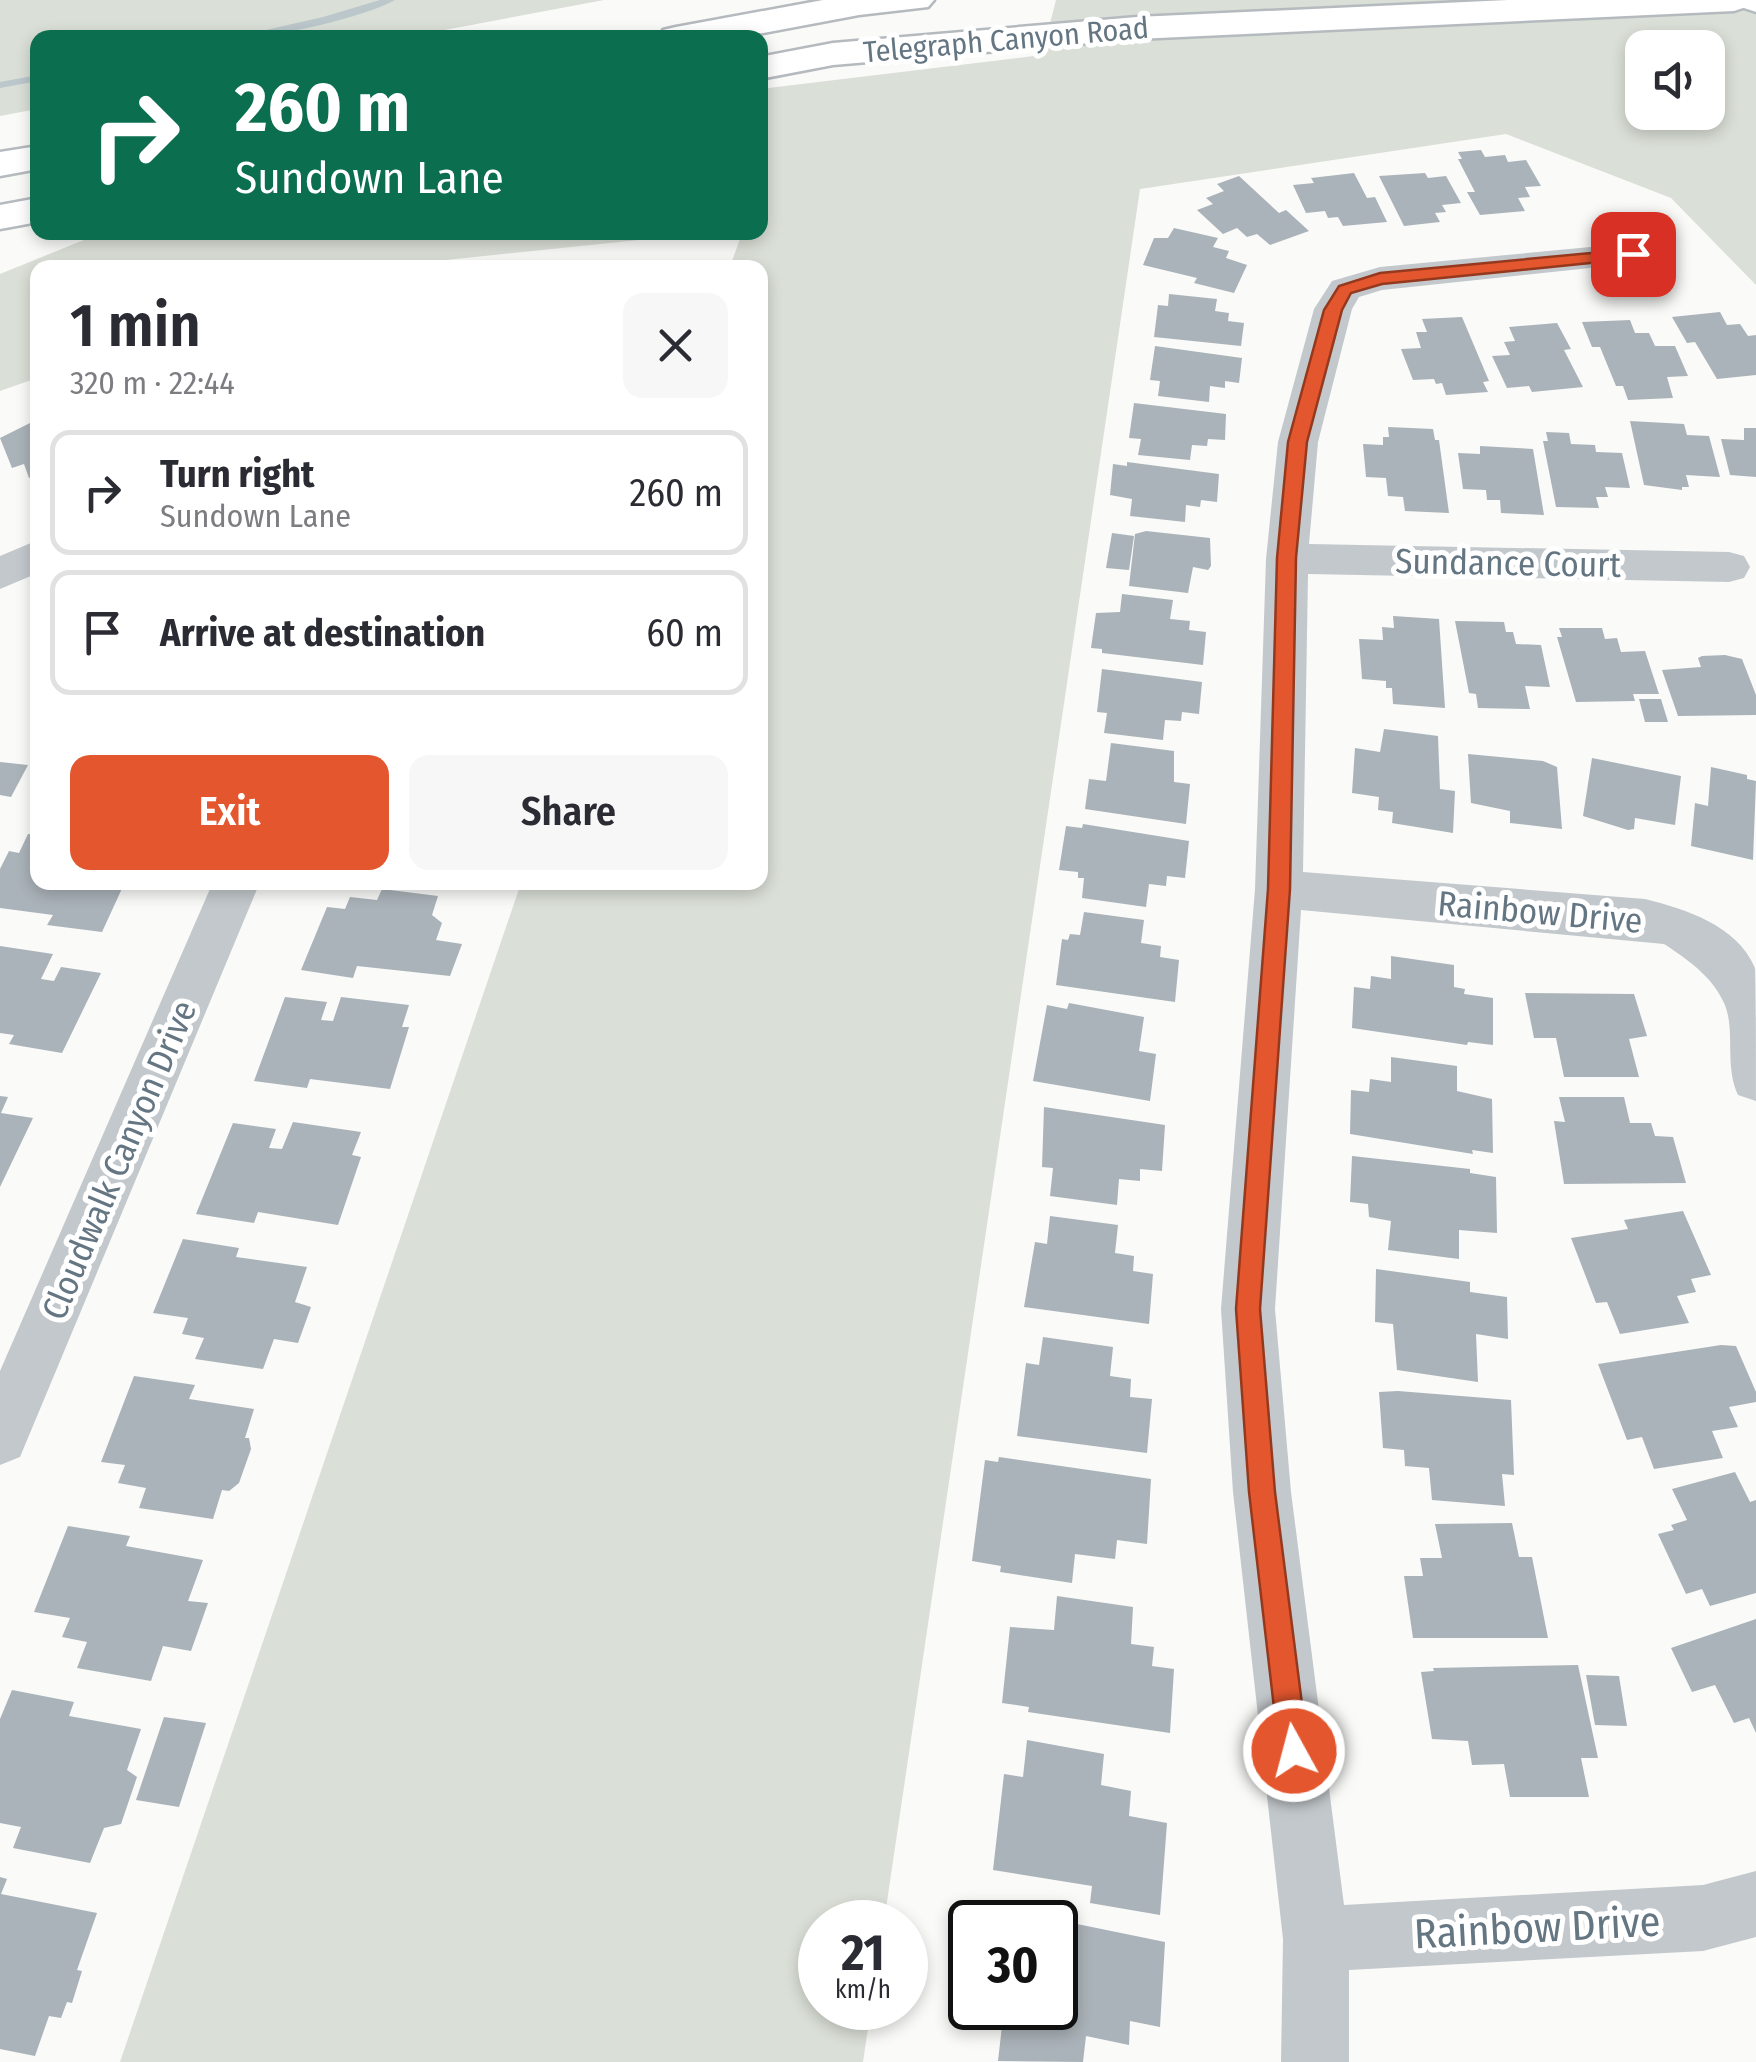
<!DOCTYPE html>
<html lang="en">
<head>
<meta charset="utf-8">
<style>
  body { margin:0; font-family:"Fira Sans Condensed",sans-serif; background:#f7f7f7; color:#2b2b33; height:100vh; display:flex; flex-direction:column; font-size:38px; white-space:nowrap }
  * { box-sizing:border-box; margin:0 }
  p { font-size:32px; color:#7c7c81 }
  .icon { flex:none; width:55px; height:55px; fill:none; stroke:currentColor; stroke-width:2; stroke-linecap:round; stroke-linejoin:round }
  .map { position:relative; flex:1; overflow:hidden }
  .side { position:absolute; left:30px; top:260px; width:738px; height:630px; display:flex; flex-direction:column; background:#fff; border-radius:20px; box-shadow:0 5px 15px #0003 }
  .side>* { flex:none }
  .top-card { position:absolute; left:30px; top:30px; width:738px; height:210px; border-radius:20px; box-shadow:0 5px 15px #0003; background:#0b6e4f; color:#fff; overflow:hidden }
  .controls { position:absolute; left:1625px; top:30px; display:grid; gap:20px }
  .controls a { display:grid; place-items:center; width:100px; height:100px; border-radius:20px; background:#fff; box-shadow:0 5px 15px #0003; font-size:50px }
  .speed { position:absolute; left:798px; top:1900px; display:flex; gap:20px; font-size:50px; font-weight:700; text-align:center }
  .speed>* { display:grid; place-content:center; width:130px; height:130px; border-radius:50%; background:#fff; box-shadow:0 5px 15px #0003; line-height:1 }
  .speed small { font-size:25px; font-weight:400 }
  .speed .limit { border:5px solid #111; border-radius:15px; background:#fff; color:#111 }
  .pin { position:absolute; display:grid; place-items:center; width:85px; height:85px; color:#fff; margin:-42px; border-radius:20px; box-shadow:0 5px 15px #0006 }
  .me { position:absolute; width:110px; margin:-55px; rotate:353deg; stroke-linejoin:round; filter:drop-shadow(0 0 8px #0008) }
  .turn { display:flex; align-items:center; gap:35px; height:210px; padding:0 40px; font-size:45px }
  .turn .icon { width:130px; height:130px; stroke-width:2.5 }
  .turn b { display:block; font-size:70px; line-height:85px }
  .round { display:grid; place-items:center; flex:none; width:105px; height:105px; border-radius:20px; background:#f7f7f7 }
  .head { display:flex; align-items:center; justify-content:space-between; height:170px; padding:0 40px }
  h1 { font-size:60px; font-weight:600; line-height:75px }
  .cta { display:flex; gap:20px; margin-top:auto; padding:20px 40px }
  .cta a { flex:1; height:115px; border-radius:20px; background:#e4572e; color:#fff; font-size:40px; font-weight:600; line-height:115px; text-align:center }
  .cta a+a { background:#f7f7f7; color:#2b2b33 }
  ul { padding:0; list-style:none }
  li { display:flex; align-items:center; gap:30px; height:125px; margin:0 20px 15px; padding:0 20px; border:5px solid #e1e1e2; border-radius:20px }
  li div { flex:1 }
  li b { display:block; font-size:38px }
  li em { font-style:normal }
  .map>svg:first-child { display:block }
  .green { fill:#dadfd7; fill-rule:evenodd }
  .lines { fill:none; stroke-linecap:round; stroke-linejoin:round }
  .stream { fill:#bbc7cb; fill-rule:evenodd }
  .building { fill:#aab3b9 }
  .secondary-casing { stroke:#b3babf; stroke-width:5 }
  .primary-casing { stroke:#b5babe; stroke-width:5 }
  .street { fill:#c3c8cc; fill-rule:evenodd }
  .secondary { fill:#fff; fill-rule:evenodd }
  .primary { fill:#fff; fill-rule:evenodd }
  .route { fill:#e4572e; stroke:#94391e; stroke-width:2.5 }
  .labels { text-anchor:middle; stroke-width:10; stroke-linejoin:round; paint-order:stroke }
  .far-street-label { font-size:30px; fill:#657683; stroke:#fff }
  .street-label { font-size:35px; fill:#657683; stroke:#fff }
  .near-street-label { font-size:42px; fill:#657683; stroke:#fff }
</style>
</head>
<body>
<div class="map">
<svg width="1756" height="2062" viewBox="0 0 1756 2062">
  <rect width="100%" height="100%" fill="#fafaf8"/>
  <g class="green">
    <polygon points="0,0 604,0 407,37 38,38 37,109 0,116"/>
    <path d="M1056 0H1756V285L1671 198 1506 134 1140 189 884 1922H820V2008H871L863 2062H120L521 883 760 882V268L730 267 742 233 760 232V89L1042 55ZM1642 48H1708V112H1642Z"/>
    <polygon points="101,233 101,232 707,233 368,268 38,268 37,378 0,391 0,274"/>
  </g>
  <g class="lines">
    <g class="stream">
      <path d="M380 0H395C360 19 272 38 231 38L323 17Z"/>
      <polygon points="38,75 38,81 0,88 0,82"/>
    </g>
  </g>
  <g class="building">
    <polygon points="1481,150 1485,157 1505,155 1508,162 1526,160 1541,186 1525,187 1530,197 1518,198 1525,211 1480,215 1467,192 1475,192 1458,159 1462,159 1458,152"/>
    <polygon points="1354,173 1367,198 1375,197 1387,222 1343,226 1338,217 1328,218 1325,211 1306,213 1293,185 1314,183 1311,178"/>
    <polygon points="1425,173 1428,178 1446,176 1461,203 1442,205 1446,212 1435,213 1440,222 1404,226 1379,176"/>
    <polygon points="1239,176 1279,213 1286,210 1309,231 1270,245 1257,234 1247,237 1237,228 1223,234 1197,210 1213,204 1206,198 1224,191 1217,184"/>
    <polygon points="1174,228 1218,238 1213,247 1229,251 1226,258 1247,265 1234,293 1194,283 1197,278 1143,265 1154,238 1168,238"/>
    <polygon points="1169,294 1217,299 1215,311 1229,313 1228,321 1244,323 1241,346 1154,337 1158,305 1168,306"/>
    <polygon points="1720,312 1727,325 1740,324 1748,336 1756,335 1756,375 1717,379 1695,342 1687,343 1672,317"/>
    <polygon points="1462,317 1489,381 1483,382 1488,392 1446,395 1442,383 1436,384 1434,379 1413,380 1401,349 1421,348 1416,332 1427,332 1422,319"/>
    <polygon points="1630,320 1635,333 1649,333 1655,346 1675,346 1688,376 1667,377 1673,398 1628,400 1623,386 1616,386 1600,347 1592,347 1582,322"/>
    <polygon points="1557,323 1571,349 1564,350 1583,387 1532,392 1529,386 1507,388 1492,356 1510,355 1504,342 1515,341 1509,327"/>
    <polygon points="1155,346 1242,358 1239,383 1225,381 1225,388 1210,386 1209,402 1158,396 1160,381 1150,380"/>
    <polygon points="1134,403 1226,414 1225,440 1208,439 1207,446 1192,445 1190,460 1138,455 1141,439 1129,438"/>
    <polygon points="38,419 38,476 29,478 24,464 12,468 0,438"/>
    <polygon points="1630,421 1684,424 1687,435 1709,436 1720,477 1686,475 1689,487 1682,487 1682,490 1644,485"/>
    <polygon points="1388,427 1433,429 1435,440 1439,440 1449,513 1405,511 1403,497 1388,496 1386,478 1366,477 1363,444 1383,445 1383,437 1389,437"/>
    <polygon points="1744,428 1756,428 1756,477 1730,475 1721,439 1744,440"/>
    <polygon points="1546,432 1569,433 1571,444 1595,445 1596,452 1622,453 1630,488 1605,487 1608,497 1596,497 1599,508 1556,507 1543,441 1548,441"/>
    <polygon points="1480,446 1533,449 1544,515 1501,513 1500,500 1487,500 1486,490 1463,489 1458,453 1480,454"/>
    <polygon points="1127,462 1219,474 1217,502 1201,500 1200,507 1186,505 1185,522 1130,516 1132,499 1110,495 1113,464 1127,466"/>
    <polygon points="1146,531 1210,538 1211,566 1208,570 1193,567 1188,593 1129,586 1135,534"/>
    <polygon points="1112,533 1134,536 1129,570 1106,568"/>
    <polygon points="1122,594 1173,600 1170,619 1190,621 1189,630 1206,632 1203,665 1102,653 1102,649 1091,648 1096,613 1120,612"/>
    <polygon points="1393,616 1439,619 1445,708 1393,704 1392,688 1386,688 1386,681 1362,679 1359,639 1383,640 1382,627 1394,628"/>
    <polygon points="1455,621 1504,622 1506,632 1513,632 1516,644 1541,645 1550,687 1525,686 1530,709 1478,708 1476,694 1469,693"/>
    <polygon points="1559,628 1602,628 1605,639 1617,638 1621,652 1645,651 1659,694 1633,694 1635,701 1576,702 1557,637 1562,637"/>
    <polygon points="1725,655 1742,659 1756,695 1756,715 1678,716 1662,670 1701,667 1698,658 1702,656"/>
    <polygon points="1102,669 1202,682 1199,714 1182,712 1181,721 1165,720 1163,740 1104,733 1107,713 1097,712"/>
    <polygon points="1639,699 1661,699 1668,722 1645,722"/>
    <polygon points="1384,729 1438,736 1440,789 1455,791 1453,833 1392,823 1393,812 1378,810 1379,797 1352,793 1355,748 1380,752"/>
    <polygon points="1111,743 1174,751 1174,782 1190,784 1186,824 1085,809 1089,779 1106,781"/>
    <polygon points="1468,754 1543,761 1557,767 1562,829 1510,823 1510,811 1471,803"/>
    <polygon points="1592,758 1681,776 1675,825 1635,818 1634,829 1628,830 1583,816"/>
    <polygon points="0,762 28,765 11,797 0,795"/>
    <polygon points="1711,767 1747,775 1747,779 1756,781 1753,860 1691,846 1695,803 1708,806"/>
    <polygon points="1083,824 1189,841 1185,878 1167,876 1166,886 1149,884 1146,907 1082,898 1084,878 1078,878 1078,872 1059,870 1066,826 1082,828"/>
    <polygon points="28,834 38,835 38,882 125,882 102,932 47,925 53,915 0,908 0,869 9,851 19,853"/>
    <polygon points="382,889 438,896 432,915 442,923 436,940 462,944 450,976 357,966 353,978 301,970 327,907 345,909 350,897 377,900"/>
    <polygon points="1084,912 1144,920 1141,943 1161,946 1160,957 1179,960 1175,1002 1056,985 1062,939 1068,940 1070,934 1080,935"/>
    <polygon points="0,946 53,954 41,979 54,981 61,967 101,973 62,1053 9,1044 14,1035 0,1033"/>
    <polygon points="1391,956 1454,965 1454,987 1465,989 1464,994 1493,998 1493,1045 1468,1042 1467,1045 1352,1028 1354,987 1370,989 1371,976 1391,979"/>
    <polygon points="1525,993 1634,994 1647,1036 1629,1039 1639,1077 1564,1077 1556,1038 1534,1038"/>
    <polygon points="285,997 327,1002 321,1020 333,1021 341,997 409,1005 402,1027 409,1027 390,1089 310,1079 307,1088 254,1081"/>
    <polygon points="1069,1003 1144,1017 1139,1051 1156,1054 1150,1101 1033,1081 1047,1005 1067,1009"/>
    <polygon points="1391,1057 1457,1066 1457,1091 1492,1099 1493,1153 1472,1150 1473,1154 1350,1134 1351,1090 1369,1092 1370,1079 1391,1082"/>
    <polygon points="0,1096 8,1097 1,1113 33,1118 0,1187"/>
    <polygon points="1559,1097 1624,1097 1630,1123 1651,1123 1655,1136 1673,1137 1686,1183 1564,1184 1554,1121 1565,1122"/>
    <polygon points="1044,1107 1165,1125 1162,1171 1140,1169 1140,1181 1119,1179 1117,1205 1050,1196 1053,1168 1042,1167"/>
    <polygon points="293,1122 361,1132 352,1155 361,1157 338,1225 258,1212 254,1223 196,1214 233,1123 276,1129 269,1148 282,1149"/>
    <polygon points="1352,1156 1470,1169 1470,1173 1496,1177 1497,1233 1459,1230 1459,1259 1388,1250 1391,1221 1369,1217 1368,1204 1350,1202"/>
    <polygon points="1683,1211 1711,1275 1691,1279 1696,1292 1677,1296 1689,1323 1620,1334 1607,1302 1596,1303 1571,1238 1628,1229 1624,1220"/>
    <polygon points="1050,1216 1118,1225 1115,1253 1134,1256 1133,1271 1153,1274 1149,1324 1024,1307 1035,1242 1047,1244"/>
    <polygon points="183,1239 239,1248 236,1257 307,1267 295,1302 311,1307 298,1343 274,1339 263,1369 195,1359 204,1338 182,1334 188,1318 153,1313"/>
    <polygon points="1376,1269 1470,1282 1470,1292 1507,1297 1508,1339 1476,1334 1478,1382 1397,1370 1393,1324 1375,1322"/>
    <polygon points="1043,1337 1113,1347 1110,1376 1131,1379 1130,1397 1152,1399 1147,1453 1017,1436 1026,1363 1039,1365"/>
    <polygon points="1721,1345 1736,1346 1756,1392 1756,1402 1729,1407 1738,1427 1712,1431 1723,1458 1654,1469 1642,1437 1627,1440 1598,1364"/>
    <polygon points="134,1376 195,1385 189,1399 254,1409 245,1438 249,1438 251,1449 239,1483 229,1491 222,1490 213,1519 139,1508 146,1488 118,1483 125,1465 101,1462"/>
    <polygon points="1398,1391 1511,1400 1514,1475 1502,1474 1505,1506 1432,1500 1429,1468 1405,1466 1404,1450 1383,1448 1379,1392"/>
    <polygon points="999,1457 1151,1479 1147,1544 1117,1540 1115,1559 1075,1554 1072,1583 1000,1572 1001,1566 972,1561 985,1460 998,1462"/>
    <polygon points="1735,1472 1750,1502 1756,1500 1756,1593 1710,1606 1702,1589 1686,1594 1658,1534 1674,1530 1671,1525 1687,1520 1672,1489"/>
    <polygon points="1512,1523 1519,1557 1532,1557 1548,1638 1413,1638 1404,1576 1423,1576 1420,1558 1442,1558 1435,1524"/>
    <polygon points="68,1526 130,1536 126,1546 203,1560 188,1601 208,1603 191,1651 163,1646 151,1681 77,1668 87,1642 62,1637 70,1618 34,1612"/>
    <polygon points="1057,1596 1133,1607 1131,1644 1154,1647 1152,1666 1174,1669 1170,1733 1028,1712 1029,1707 1002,1703 1010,1627 1054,1630"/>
    <polygon points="1756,1619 1756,1733 1749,1718 1734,1723 1715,1685 1692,1692 1671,1648"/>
    <polygon points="1578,1665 1598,1758 1581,1758 1589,1797 1510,1797 1504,1764 1472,1765 1468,1741 1432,1739 1421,1672 1434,1671 1433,1668"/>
    <polygon points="1586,1675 1619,1676 1627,1726 1595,1725"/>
    <polygon points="12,1690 74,1702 69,1716 141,1729 127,1770 137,1777 121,1824 104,1828 90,1863 13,1848 21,1827 0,1823 0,1719"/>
    <polygon points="164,1717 206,1723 179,1807 136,1800"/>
    <polygon points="1027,1740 1104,1754 1101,1785 1131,1791 1129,1816 1167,1823 1160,1915 1090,1903 1092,1886 993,1870 1004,1774 1023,1777"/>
    <polygon points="0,1877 7,1879 1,1894 97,1913 77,1970 82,1971 72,2003 67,2002 61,2018 49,2016 35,2056 0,2049"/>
    <polygon points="999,1908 1165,1942 1160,2027 1130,2021 1129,2045 1086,2036 1083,2062 998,2061 1003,2017 987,2014 987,2008 1055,2008 1055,1922 997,1922"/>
  </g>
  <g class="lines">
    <g class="secondary-casing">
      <polygon id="secondary" points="1737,0 1756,0 1756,12 1744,8"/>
    </g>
    <g class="primary-casing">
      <g id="primary">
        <polygon points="823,0 934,0 928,7 859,15 736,38 658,38 663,30 676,27"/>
        <polygon points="1508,0 1752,0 1746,7 1734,11 1137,39 833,65 760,79 760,57 833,43 1137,17"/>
        <polygon points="38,146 38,169 0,176 0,152"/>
        <polygon points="38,198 38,222 0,229 0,205"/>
      </g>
    </g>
    <g class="street">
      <path d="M1633 243 1646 246 1651 254 1646 262 1382 290 1359 297 1352 309 1318 442 1309 544 1729 552 1744 556 1750 567 1744 578 1729 582 1308 574 1303 872 1645 899C1685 909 1737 925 1755 968 1756 982 1756 1078 1756 1101L1738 1095C1724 1065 1736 1029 1724 1003 1712 976 1687 959 1664 944L1301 910 1275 1309 1291 1492 1344 1905 1703 1885 1756 1871V1937L1703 1951 1349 1970V2062H1281L1283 1939 1233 1492 1221 1309 1255 889 1266 559 1278 442 1314 309 1332 281 1380 267Z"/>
      <polygon points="38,540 38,573 0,589 0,556"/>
      <polygon points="213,882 260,882 20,1457 0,1465 0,1371"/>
    </g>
    <use href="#secondary" class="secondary"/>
    <use href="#primary" class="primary"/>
  </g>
  <polygon class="route" points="1633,249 1641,254 1639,258 1382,284 1351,293 1342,310 1307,442 1296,558 1290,889 1260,1309 1275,1492 1308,1751 1304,1761 1294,1765 1283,1761 1279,1751 1249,1492 1236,1309 1268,889 1277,558 1288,442 1324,310 1339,286 1380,273"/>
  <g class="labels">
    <g class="far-street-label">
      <text transform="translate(1006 40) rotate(-5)" y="10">Telegraph Canyon Road</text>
    </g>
    <g class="street-label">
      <text transform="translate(1508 563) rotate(1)" y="12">Sundance Court</text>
      <text transform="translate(1540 912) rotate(5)" y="12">Rainbow Drive</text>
      <text transform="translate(119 1160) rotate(-67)" y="12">Cloudwalk Canyon Drive</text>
    </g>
    <g class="near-street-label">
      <text transform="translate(1537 1927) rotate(-3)" y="15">Rainbow Drive</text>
    </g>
  </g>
</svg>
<div class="controls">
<a><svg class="icon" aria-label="sound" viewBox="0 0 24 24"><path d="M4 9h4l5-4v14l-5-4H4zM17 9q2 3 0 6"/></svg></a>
</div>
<div class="speed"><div>21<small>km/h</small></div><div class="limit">30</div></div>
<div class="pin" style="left:1633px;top:254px;background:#d93025"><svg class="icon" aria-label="arrive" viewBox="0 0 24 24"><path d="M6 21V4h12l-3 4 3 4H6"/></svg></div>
<svg class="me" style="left:1294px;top:1751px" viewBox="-20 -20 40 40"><circle r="17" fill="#e4572e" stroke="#fff" stroke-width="3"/><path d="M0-11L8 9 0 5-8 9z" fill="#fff"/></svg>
<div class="top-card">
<div class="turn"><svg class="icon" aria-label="right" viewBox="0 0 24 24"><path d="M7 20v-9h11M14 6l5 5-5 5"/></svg><div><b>260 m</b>Sundown Lane</div></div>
</div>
<section class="side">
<div class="head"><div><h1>1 min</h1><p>320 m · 22:44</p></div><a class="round"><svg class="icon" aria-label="close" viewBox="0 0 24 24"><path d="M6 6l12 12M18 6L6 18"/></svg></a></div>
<ul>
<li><svg class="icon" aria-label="right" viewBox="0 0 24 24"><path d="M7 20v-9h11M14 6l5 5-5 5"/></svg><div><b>Turn right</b><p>Sundown Lane</p></div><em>260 m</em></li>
<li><svg class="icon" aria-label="arrive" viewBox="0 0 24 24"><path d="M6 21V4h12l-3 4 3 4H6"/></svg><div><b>Arrive at destination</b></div><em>60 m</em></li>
</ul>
<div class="cta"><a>Exit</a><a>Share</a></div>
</section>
</div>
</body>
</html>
